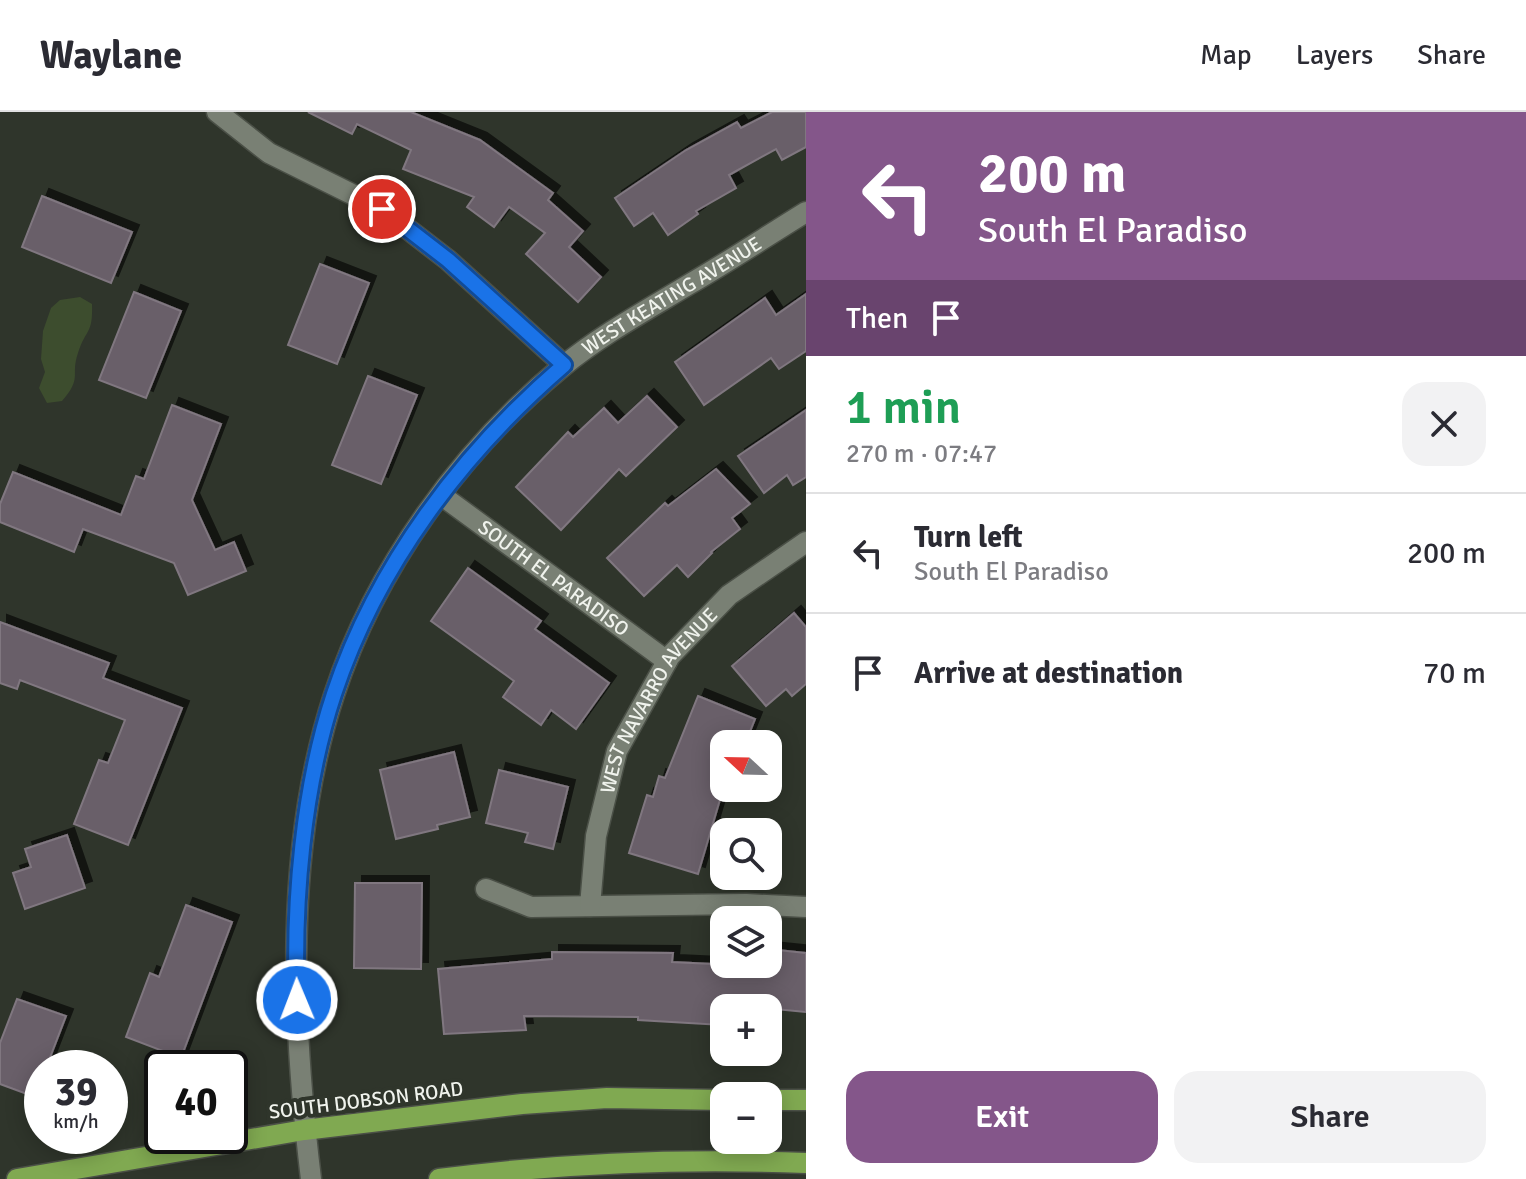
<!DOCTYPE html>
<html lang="en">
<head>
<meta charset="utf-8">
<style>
  body { margin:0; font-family:Signika,sans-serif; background:#f2f2f3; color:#2b2b33; height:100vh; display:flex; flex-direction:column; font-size:30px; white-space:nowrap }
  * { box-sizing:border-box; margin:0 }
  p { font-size:26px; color:#7c7c81 }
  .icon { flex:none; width:44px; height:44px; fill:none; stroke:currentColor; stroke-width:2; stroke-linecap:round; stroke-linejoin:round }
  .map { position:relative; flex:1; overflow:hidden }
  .sheet { display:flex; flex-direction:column; background:#fff; width:720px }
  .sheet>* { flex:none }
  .banner { background:#84568a; color:#fff; overflow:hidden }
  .needle { width:52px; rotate:292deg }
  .controls { position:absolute; left:710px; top:618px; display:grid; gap:16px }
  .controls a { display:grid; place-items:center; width:72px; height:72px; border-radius:16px; background:#fff; box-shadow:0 4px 20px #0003; font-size:40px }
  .speed { position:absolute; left:24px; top:938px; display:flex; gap:16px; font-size:40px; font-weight:700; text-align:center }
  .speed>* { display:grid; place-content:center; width:104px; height:104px; border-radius:50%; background:#fff; box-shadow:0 4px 20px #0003; line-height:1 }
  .speed small { font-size:20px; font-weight:400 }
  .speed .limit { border:4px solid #111; border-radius:12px; background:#fff; color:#111 }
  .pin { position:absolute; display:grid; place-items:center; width:68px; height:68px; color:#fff; margin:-34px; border:4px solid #fff; border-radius:50%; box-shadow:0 2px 8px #0007 }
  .me { position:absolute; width:88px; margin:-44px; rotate:359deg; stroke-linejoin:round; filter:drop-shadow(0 0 6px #0008) }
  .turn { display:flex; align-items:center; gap:28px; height:168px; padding:0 40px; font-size:36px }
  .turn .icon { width:104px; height:104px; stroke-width:2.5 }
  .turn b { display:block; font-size:56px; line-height:68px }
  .then { display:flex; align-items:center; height:76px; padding:0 40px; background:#0003; gap:16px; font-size:30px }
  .round { display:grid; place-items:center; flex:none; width:84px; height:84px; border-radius:24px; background:#f2f2f3 }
  .overview { display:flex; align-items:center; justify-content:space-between; height:136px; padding:0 40px }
  h1 { font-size:48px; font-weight:600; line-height:60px; color:#1e9e55 }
  .action { display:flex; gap:16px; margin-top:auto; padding:16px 40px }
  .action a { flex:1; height:92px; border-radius:24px; background:#84568a; color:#fff; font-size:32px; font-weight:600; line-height:92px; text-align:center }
  .action a+a { background:#f2f2f3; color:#2b2b33 }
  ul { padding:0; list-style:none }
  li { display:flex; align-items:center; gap:24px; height:120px; padding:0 40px; border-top:2px solid #e1e1e2 }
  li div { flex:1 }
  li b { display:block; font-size:30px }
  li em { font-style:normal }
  header { display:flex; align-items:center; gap:48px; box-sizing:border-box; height:112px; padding:0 40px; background:#fff; border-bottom:2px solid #e1e1e2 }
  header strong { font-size:38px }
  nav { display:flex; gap:44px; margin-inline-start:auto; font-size:28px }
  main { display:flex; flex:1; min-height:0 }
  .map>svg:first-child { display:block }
  .green { fill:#3d4d2e }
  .building { fill:#695f69; stroke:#807780; stroke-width:2; filter:url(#shadow) }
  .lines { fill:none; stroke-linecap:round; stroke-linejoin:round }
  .minor-casing { stroke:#4b5047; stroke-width:23 }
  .major-casing { stroke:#4b5047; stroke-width:23 }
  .minor { stroke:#798074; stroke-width:20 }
  .major { stroke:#80a951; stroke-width:20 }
  .route-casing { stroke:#114b97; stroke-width:20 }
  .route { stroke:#1a73e8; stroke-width:14 }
  .labels { text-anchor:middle; stroke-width:8; stroke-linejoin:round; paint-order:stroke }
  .street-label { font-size:20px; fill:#f0f3ed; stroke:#2f352b }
</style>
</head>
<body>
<header>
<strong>Waylane</strong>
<nav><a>Map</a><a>Layers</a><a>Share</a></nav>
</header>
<main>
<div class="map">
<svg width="806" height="1067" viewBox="0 0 806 1067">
  <defs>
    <filter id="shadow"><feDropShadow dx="7" dy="-7" stdDeviation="0" flood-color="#0009"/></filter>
  </defs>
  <rect width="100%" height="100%" fill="#2f352b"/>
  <path class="green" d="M80 185 92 192C93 223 86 216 78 241 70 264 83 265 62 289L47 291 39 276 45 260 41 247 43 219 51 196 60 188Z"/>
  <g class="building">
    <polygon points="308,0 411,0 480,28 553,81 548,88 583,119 569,135 601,165 578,190 526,142 545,121 509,95 494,115 467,95 474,85 403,57 411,38 357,12 352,22"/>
    <polygon points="772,0 806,0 806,35 782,48 776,37 729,63 736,76 696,99 698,102 668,123 653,101 634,114 615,86 686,38 737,10 741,16"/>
    <polygon points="42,84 132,120 111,171 22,135"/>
    <polygon points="320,152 369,171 337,252 288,233"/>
    <polygon points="134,180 181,199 146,286 99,268"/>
    <polygon points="806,182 806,239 779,257 771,246 704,293 675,250 765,186 776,203"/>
    <polygon points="368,264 417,283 381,372 332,353"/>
    <polygon points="647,284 677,315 626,364 619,357 561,418 516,375 568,320 573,325 604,296 618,311"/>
    <polygon points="172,293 221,312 192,388 215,438 234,430 246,459 188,483 174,451 83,417 74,440 0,410 0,392 13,360 121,403 136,364 144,367"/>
    <polygon points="806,298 806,365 793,373 787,363 764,381 738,344"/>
    <polygon points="716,357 750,392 732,406 740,417 711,440 712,441 688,465 677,453 644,484 607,446 665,391 668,394"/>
    <polygon points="468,456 541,509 535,517 609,571 576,617 551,598 541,613 503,585 514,569 431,509"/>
    <polygon points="794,501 806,515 806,572 792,584 786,577 766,594 732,554"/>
    <polygon points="0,510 109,551 103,566 182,596 128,733 74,712 99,648 108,651 125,608 20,568 17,577 0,571"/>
    <polygon points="698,584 755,607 745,632 724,632 724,674 698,762 629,741 647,683 653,685 659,664 665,666"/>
    <polygon points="454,640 470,705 437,713 438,717 396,727 380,658"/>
    <polygon points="499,658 568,675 553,737 525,730 528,721 486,711"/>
    <polygon points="67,723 85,776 25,797 13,761 31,755 25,737"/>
    <polygon points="355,771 422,771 421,857 354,856"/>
    <polygon points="186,793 232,810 181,946 126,925 150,861 159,865"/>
    <polygon points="768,837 806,841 806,900 723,892 722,913 638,908 638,905 524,904 526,918 444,922 438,857 552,847 552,840 673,841 672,850 755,854 755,852 768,852"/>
    <polygon points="17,887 66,904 46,956 42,956 42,968 35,985 0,972 0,931"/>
  </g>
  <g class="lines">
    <g class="minor-casing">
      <g id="minor">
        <polyline points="217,0 269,41 382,97 448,148 564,253"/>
        <path id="s1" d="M441 383 667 549"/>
        <polyline points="486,777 531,795 746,792 806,795"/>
        <path id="s2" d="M590 794 596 724 617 639 670 544 729 483 806 430"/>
        <path id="s3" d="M311 1067C292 910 284 735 334 583 375 457 460 339 562 255 601 223 645 199 688 173 728 150 767 124 806 100"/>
      </g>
    </g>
    <g class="major-casing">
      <g id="major">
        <polyline points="768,988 806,988"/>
        <polyline points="17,1067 304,1018 522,992 607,986 724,988"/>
        <path d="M439 1067C561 1051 683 1046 806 1051"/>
      </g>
    </g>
    <use href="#minor" class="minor"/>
    <use href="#major" class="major"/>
  </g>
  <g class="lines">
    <g class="route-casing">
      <path id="route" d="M297 888C293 791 303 675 334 582 377 453 462 341 564 253L448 148 382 97"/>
    </g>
    <use href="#route" class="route"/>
  </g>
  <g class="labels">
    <g class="street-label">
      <text dy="7" stroke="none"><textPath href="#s3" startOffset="1024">WEST KEATING AVENUE</textPath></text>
      <text dy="7" stroke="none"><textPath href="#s1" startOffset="140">SOUTH EL PARADISO</textPath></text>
      <text dy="7" stroke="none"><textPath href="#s2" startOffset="222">WEST NAVARRO AVENUE</textPath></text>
      <text transform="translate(366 988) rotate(-7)" y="7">SOUTH DOBSON ROAD</text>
    </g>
  </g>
</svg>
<div class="controls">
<a><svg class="needle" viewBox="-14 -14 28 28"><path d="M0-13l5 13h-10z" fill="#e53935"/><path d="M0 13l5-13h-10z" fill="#7c7c81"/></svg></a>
<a><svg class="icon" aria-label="search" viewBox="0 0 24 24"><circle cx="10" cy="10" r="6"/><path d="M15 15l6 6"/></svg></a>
<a><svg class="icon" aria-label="layers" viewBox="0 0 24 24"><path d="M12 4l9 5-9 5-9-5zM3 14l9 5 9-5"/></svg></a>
<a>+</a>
<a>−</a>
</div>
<div class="speed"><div>39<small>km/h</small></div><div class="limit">40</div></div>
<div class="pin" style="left:382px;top:97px;background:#d93025"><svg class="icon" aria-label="arrive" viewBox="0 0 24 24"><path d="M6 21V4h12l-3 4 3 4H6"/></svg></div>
<svg class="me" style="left:297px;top:888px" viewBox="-20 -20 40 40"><circle r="17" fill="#1a73e8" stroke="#fff" stroke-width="3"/><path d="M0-11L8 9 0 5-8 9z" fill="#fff"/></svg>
</div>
<section class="sheet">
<div class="banner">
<div class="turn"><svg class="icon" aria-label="left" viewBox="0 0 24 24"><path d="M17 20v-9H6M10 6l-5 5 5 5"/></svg><div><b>200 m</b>South El Paradiso</div></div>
<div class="then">Then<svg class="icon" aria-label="arrive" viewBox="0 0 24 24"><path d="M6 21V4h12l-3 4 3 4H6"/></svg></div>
</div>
<div class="overview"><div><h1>1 min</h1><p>270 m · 07:47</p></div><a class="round"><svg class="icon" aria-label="close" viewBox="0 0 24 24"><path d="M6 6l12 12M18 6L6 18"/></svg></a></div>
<ul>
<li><svg class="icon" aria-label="left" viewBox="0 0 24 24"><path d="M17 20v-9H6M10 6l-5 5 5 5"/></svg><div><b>Turn left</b><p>South El Paradiso</p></div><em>200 m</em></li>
<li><svg class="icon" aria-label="arrive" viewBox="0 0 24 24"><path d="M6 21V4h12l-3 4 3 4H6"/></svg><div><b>Arrive at destination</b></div><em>70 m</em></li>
</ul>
<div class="action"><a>Exit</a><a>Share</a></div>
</section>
</main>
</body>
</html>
